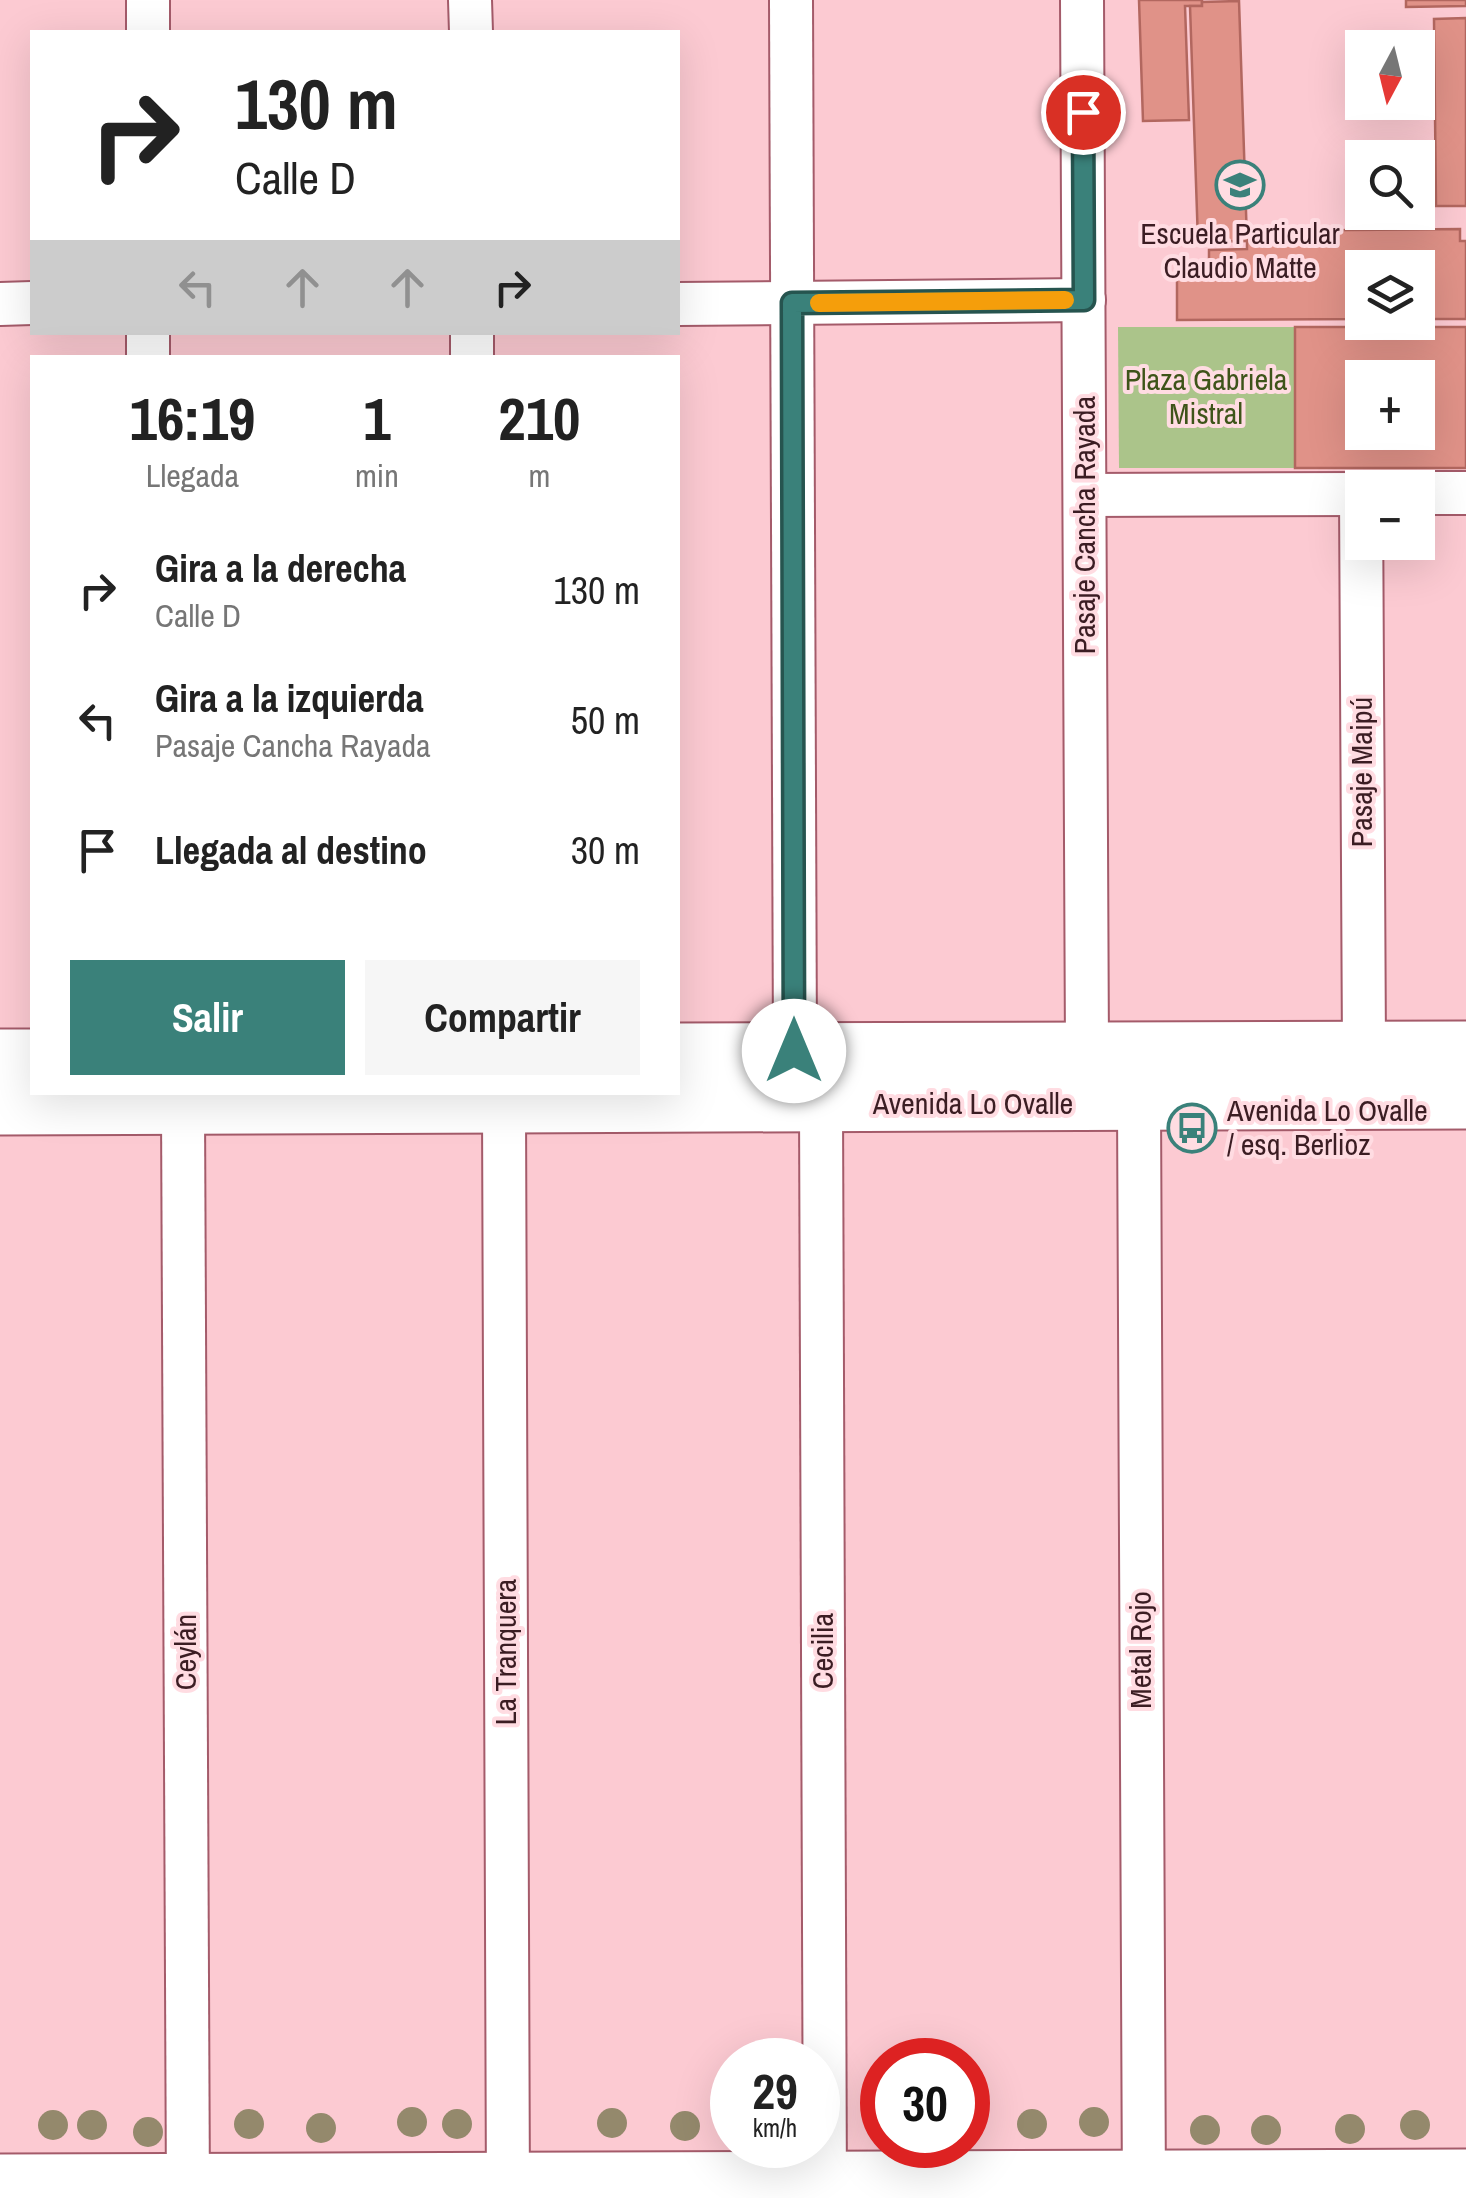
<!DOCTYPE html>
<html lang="es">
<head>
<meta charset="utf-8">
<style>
  body { margin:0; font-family:"Archivo Narrow",sans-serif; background:#f6f6f6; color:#222; height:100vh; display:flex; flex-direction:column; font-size:38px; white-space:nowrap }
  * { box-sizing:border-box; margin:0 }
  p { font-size:32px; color:#767676 }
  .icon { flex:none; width:55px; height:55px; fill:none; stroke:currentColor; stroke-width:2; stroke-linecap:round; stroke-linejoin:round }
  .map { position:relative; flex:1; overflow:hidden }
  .sheet { position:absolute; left:30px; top:355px; width:650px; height:740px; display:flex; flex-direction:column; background:#fff; border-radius:0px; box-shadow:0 10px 40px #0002 }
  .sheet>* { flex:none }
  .guide { position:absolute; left:30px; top:30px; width:650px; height:305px; border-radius:0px; box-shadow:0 10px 40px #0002; background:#fff; color:#222; overflow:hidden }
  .needle { width:65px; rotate:187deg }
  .controls { position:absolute; left:1345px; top:30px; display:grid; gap:20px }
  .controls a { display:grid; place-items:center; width:90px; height:90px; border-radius:0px; background:#fff; box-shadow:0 10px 40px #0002; font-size:50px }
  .speed { position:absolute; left:710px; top:2038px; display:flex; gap:20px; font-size:50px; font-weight:700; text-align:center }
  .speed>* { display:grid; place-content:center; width:130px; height:130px; border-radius:50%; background:#fff; box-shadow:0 10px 40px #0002; line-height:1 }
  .speed small { font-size:25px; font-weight:400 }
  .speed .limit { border:15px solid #d22; background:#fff; color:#111 }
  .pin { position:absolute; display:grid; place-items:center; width:85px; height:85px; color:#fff; margin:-42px; border:5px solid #fff; border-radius:50%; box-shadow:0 2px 10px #0007 }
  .me { position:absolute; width:110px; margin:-55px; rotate:0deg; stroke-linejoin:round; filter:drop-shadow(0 0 8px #0008) }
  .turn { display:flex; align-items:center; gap:35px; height:210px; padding:0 40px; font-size:45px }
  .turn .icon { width:130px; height:130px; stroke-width:2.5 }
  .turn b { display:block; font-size:70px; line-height:85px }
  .lanes { display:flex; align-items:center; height:95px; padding:0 40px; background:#0003; justify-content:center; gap:50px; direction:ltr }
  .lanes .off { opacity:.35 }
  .eta { display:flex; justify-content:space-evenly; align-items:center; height:170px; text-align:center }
  .eta b { font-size:60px; font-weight:700; line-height:70px }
  .action { display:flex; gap:20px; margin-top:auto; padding:20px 40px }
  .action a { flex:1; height:115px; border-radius:0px; background:#3a817a; color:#fff; font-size:40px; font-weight:700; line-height:115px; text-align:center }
  .action a+a { background:#f6f6f6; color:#222 }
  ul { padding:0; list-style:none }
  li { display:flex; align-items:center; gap:30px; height:130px; padding:0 40px }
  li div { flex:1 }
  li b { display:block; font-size:38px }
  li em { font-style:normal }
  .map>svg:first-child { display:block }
  .green { fill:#abc48a }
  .building { fill:#e09288; stroke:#b2675f; stroke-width:2.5; fill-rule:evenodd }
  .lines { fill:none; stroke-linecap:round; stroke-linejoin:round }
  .street-casing { stroke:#a45b6a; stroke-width:46 }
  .secondary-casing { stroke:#a45b6a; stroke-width:59 }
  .street { stroke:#fff; stroke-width:42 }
  .secondary { stroke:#fff; stroke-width:55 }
  .tree { fill:#94896c }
  .route-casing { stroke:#26544f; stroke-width:25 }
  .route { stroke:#3a817a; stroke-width:18 }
  .slow { stroke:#f59e0b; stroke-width:18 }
  .labels { text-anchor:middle; stroke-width:8; stroke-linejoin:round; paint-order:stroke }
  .poi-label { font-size:30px; fill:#3b1d23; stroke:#ffdce2 }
  .park-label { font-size:30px; fill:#3e5419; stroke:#ffdce2 }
  .street-label { font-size:30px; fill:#3b1d23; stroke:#ffdce2 }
</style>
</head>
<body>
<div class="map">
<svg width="1466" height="2198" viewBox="0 0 1466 2198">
  <rect width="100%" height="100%" fill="#fccad2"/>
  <polygon class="green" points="1118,327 1295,327 1295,468 1119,468"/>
  <g class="building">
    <polygon points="1139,0 1202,0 1202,6 1185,6 1189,120 1143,121"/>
    <polygon points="1406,0 1466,0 1466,6 1406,7"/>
    <polygon points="1239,1 1247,241 1198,242 1190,6 1202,6 1202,2"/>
    <polygon points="1466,18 1466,206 1436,206 1434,19"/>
    <polygon points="1460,229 1460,241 1466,241 1466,319 1418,319 1418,268 1362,268 1362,319 1177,320 1177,262 1209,262 1209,250 1247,249 1247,231"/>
    <path d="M1295 327H1466V468H1295ZM1362 378H1418V432H1362Z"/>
  </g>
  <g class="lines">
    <g class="street-casing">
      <g id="street">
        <polyline points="148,0 148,32"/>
        <polyline points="470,0 471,32"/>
        <polyline points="791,0 795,1051"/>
        <polyline points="1082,0 1087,1051"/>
        <polyline points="0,304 32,303"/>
        <polyline points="678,304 1084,300"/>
        <polyline points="148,332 148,358"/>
        <polyline points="472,332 472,358"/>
        <polyline points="1418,493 1466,493"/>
        <polyline points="1361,494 1364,1050"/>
        <polyline points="1085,495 1362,494"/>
        <polyline points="1139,1103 1144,2198"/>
        <polyline points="821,1105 825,2198"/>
        <polyline points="183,1107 188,2198"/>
        <polyline points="504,1107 508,2198"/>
      </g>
    </g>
    <g class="secondary-casing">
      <g id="secondary">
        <polyline points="678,1051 1466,1049"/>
        <polyline points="0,1057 32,1057"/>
        <polyline points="0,1107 1466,1101"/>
        <polyline points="0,2182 1466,2177"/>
      </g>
    </g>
    <use href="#street" class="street"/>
    <use href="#secondary" class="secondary"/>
  </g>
  <g class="tree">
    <circle cx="412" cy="2122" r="15"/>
    <circle cx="1094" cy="2122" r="15"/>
    <circle cx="612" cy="2123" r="15"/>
    <circle cx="249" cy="2124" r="15"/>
    <circle cx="457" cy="2124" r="15"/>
    <circle cx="1032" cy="2124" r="15"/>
    <circle cx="53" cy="2125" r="15"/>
    <circle cx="92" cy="2125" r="15"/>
    <circle cx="1415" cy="2125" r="15"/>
    <circle cx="685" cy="2126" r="15"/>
    <circle cx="321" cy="2128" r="15"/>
    <circle cx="1350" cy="2129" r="15"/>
    <circle cx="1205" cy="2130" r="15"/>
    <circle cx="1266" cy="2130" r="15"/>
    <circle cx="148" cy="2132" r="15"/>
  </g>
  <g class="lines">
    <g class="route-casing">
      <polyline id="route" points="794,1051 792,303 1084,300 1083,112"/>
    </g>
    <use href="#route" class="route"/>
    <polyline class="slow" points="819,303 1065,300"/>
  </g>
  <defs>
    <g id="school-ring" transform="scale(2.5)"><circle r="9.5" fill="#ffdce2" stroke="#3a817a" stroke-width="1.5"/><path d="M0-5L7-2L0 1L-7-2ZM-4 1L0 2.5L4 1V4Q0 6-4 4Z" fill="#3a817a"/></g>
    <g id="bus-ring" transform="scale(2.5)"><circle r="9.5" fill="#ffdce2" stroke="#3a817a" stroke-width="1.5"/><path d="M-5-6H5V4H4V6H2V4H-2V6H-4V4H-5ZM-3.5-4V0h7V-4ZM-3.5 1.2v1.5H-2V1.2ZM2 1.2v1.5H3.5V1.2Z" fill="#3a817a"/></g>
  </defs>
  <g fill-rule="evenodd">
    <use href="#school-ring" x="1240" y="185"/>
    <use href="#bus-ring" x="1192" y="1128"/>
  </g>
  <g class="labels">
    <g class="poi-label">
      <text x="1240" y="244">Escuela Particular<tspan x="1240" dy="34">Claudio Matte</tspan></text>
      <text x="1227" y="1121" text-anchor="start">Avenida Lo Ovalle<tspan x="1227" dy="34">/ esq. Berlioz</tspan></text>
    </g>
    <g class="park-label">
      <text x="1206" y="390">Plaza Gabriela<tspan x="1206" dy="34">Mistral</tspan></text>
    </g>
    <g class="street-label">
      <text transform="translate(1085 525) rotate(-90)" y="10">Pasaje Cancha Rayada</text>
      <text transform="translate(1362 772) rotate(-90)" y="10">Pasaje Maipú</text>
      <text x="973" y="1114">Avenida Lo Ovalle</text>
      <text transform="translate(1141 1650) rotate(-90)" y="10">Metal Rojo</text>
      <text transform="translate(823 1651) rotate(-90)" y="10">Cecilia</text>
      <text transform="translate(186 1652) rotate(-90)" y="10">Ceylán</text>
      <text transform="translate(506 1652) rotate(-90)" y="10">La Tranquera</text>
    </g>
  </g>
</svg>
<div class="controls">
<a><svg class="needle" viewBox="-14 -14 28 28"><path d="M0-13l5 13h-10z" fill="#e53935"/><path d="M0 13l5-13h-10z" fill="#767676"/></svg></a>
<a><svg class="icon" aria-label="search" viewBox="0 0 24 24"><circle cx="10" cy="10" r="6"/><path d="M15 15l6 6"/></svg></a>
<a><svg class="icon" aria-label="layers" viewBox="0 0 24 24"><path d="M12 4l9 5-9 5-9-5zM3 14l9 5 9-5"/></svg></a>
<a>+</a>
<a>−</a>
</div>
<div class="speed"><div>29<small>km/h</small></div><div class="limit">30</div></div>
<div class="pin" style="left:1083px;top:112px;background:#d93025"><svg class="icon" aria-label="arrive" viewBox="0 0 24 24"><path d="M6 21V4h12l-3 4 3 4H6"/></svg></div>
<svg class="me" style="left:794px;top:1051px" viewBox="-20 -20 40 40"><circle r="19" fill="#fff"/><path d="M0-13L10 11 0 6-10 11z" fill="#3a817a"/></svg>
<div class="guide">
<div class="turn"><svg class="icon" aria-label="right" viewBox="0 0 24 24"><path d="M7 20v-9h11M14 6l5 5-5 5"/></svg><div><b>130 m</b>Calle D</div></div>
<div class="lanes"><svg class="icon off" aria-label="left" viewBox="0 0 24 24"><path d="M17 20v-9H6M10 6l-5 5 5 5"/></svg><svg class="icon off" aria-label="ahead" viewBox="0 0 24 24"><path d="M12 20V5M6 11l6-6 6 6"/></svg><svg class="icon off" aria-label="ahead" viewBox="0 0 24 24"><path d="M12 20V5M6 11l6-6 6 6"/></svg><svg class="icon" aria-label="right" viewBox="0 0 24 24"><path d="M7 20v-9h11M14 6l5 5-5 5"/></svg></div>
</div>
<section class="sheet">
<div class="eta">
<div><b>16:19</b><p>Llegada</p></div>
<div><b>1</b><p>min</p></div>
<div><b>210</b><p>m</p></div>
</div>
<ul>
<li><svg class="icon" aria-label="right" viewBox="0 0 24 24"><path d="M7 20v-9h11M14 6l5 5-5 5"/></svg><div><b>Gira a la derecha</b><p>Calle D</p></div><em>130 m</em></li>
<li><svg class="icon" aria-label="left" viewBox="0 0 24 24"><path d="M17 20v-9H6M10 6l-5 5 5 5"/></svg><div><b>Gira a la izquierda</b><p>Pasaje Cancha Rayada</p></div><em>50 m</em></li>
<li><svg class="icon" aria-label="arrive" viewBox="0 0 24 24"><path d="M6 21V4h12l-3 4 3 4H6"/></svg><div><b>Llegada al destino</b></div><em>30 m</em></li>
</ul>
<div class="action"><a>Salir</a><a>Compartir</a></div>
</section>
</div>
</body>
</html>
